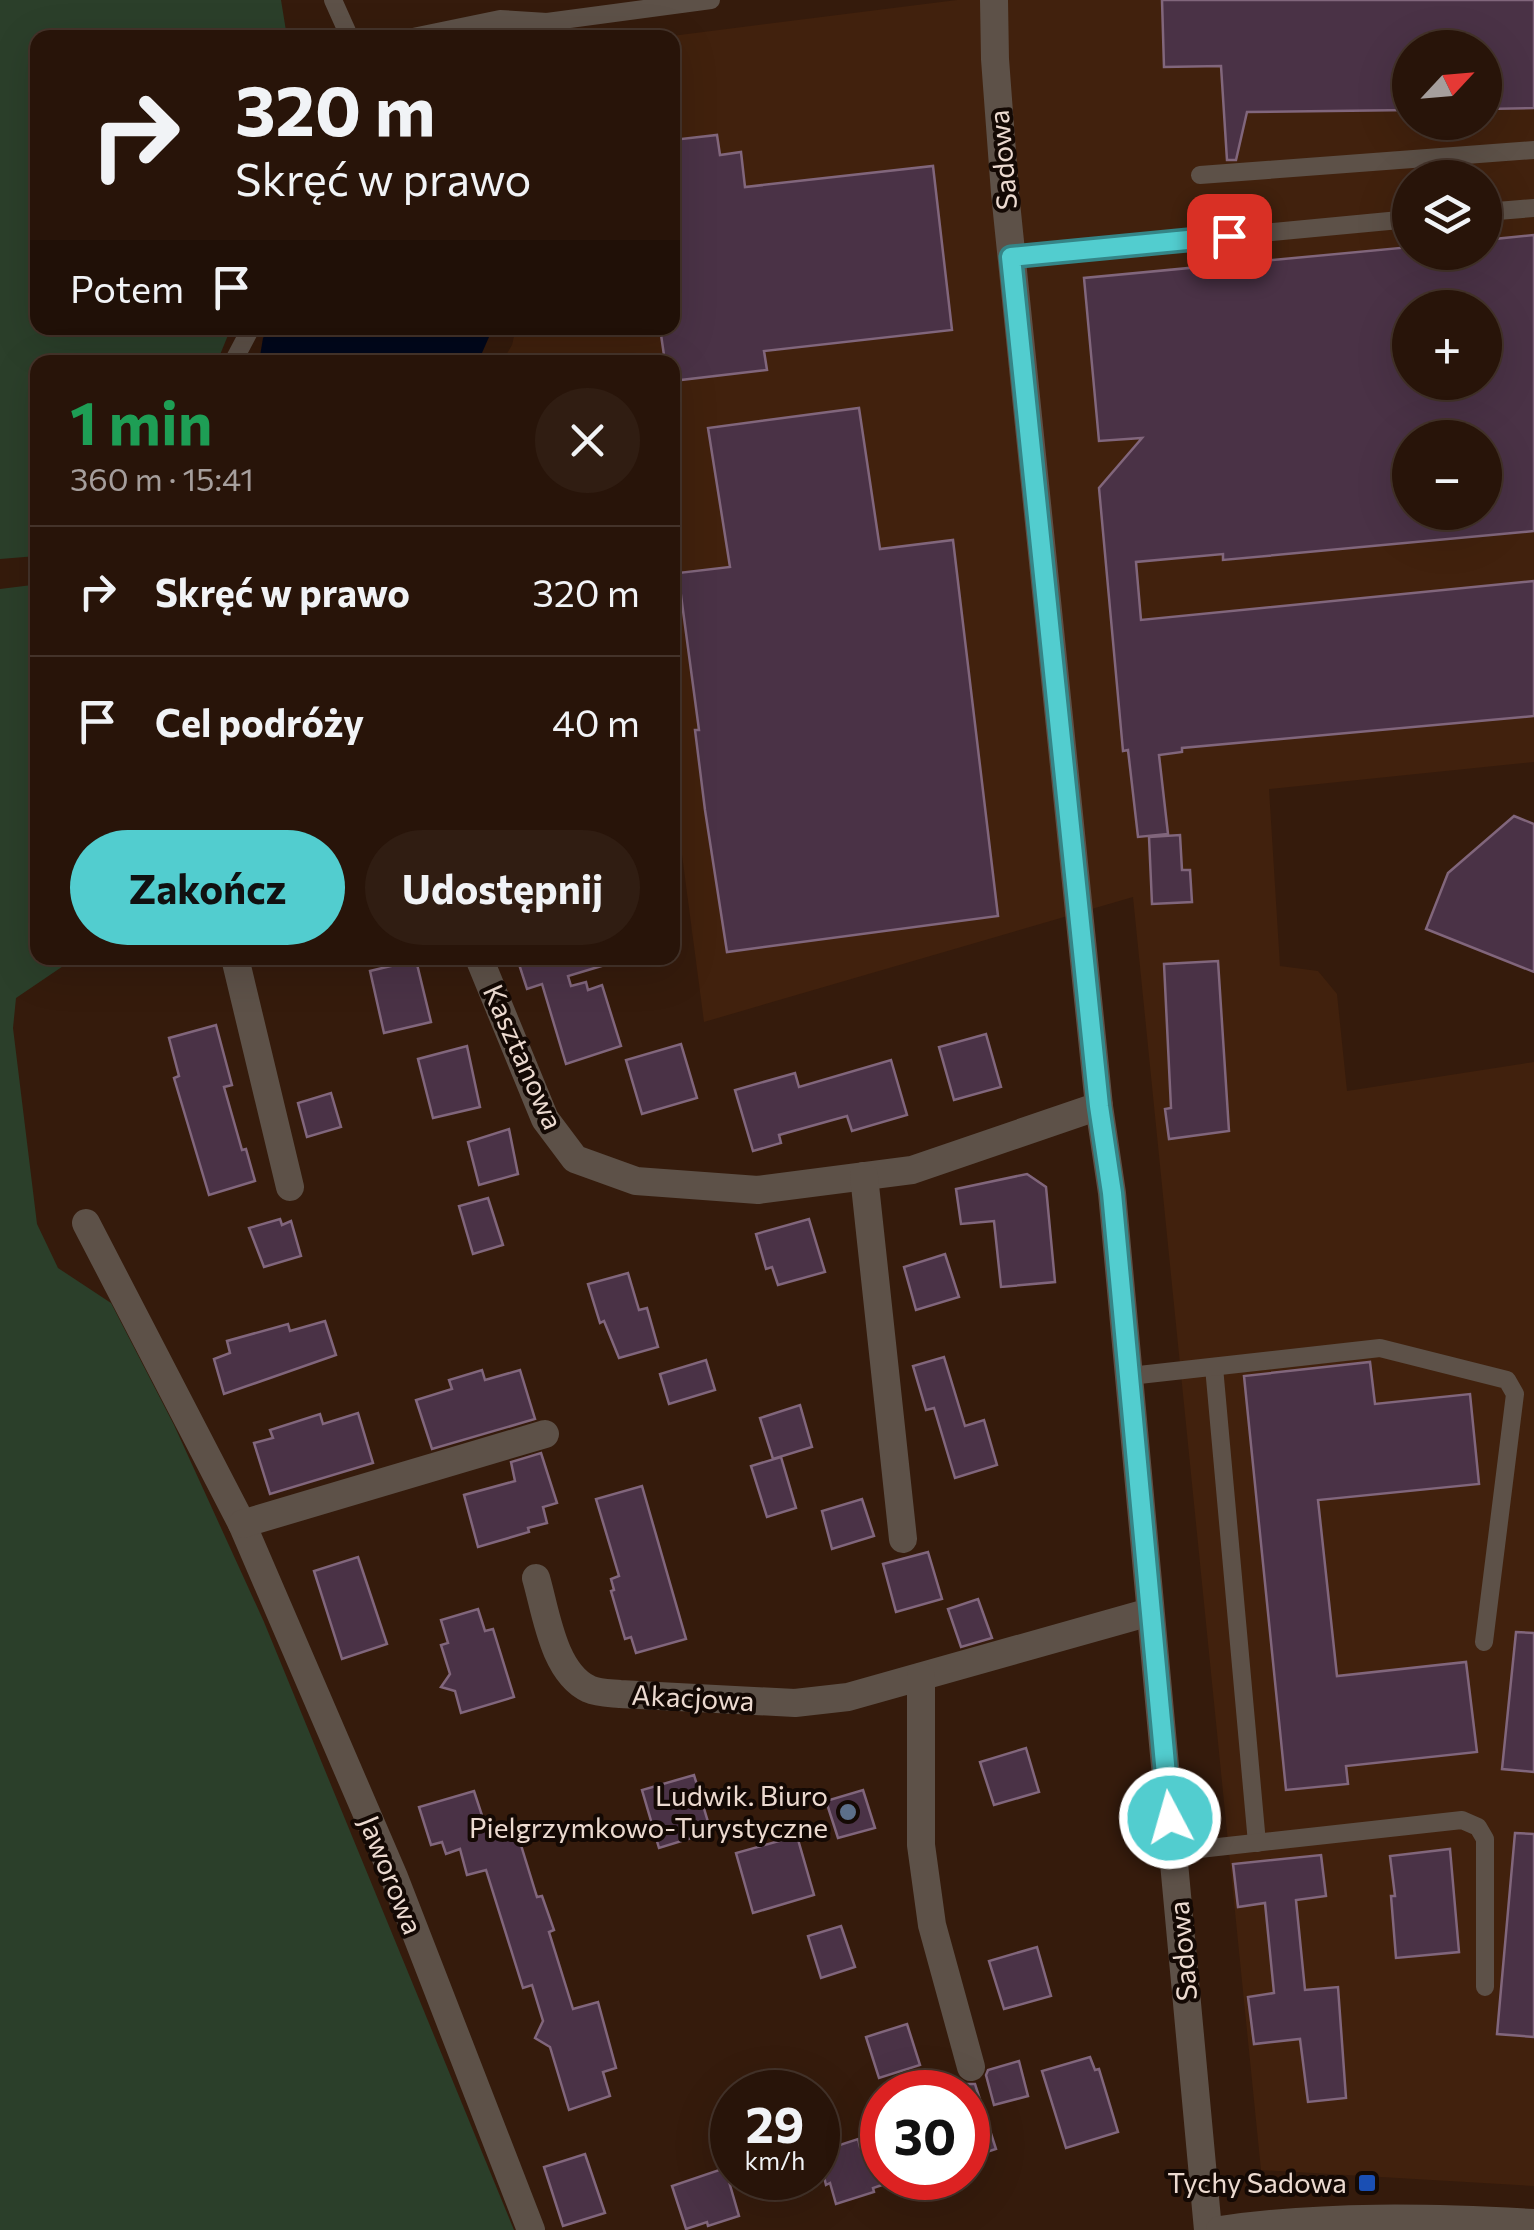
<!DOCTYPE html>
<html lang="pl">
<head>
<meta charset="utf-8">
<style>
  body { margin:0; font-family:Commissioner,sans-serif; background:#301d12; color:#f1f3f6; height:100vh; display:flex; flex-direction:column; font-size:38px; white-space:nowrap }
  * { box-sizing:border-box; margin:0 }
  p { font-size:32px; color:#a59e9c }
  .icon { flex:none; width:55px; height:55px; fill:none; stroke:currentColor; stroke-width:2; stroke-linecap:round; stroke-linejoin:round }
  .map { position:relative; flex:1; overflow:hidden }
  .drawer { position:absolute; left:30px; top:355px; width:650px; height:610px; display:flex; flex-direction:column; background:#281409; border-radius:20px; box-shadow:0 10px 40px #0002,0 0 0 2px #44332a }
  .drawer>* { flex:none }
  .hud { position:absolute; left:30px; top:30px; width:650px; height:305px; border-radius:20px; box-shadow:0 10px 40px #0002,0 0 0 2px #44332a; background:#281409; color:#f1f3f6; overflow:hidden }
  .needle { width:65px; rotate:64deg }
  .tools { position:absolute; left:1392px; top:30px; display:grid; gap:20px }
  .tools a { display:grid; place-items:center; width:110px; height:110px; border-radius:50%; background:#281409; box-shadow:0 10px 40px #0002,0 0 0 2px #44332a; font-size:50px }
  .speed { position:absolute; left:710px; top:2070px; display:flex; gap:20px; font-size:50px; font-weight:700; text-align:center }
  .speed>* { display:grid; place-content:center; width:130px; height:130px; border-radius:50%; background:#281409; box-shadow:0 10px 40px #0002,0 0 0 2px #44332a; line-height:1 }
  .speed small { font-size:25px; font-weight:400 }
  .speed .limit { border:15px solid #d22; background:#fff; color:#111 }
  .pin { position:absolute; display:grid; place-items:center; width:85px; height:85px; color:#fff; margin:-42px; border-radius:20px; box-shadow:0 5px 15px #0006 }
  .me { position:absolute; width:110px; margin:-55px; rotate:354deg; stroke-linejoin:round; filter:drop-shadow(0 0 8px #0008) }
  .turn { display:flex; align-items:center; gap:35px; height:210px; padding:0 40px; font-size:45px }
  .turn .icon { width:130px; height:130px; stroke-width:2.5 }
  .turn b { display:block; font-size:70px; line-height:85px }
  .then { display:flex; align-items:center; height:95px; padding:0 40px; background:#0003; gap:20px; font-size:38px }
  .round { display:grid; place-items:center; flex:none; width:105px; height:105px; border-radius:52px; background:#301d12 }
  .headline { display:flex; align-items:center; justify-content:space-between; height:170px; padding:0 40px }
  h1 { font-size:60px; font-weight:700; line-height:75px; color:#1e9e55 }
  .button { display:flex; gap:20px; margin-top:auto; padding:20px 40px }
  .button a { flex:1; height:115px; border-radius:60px; background:#52cdcf; color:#111; font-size:40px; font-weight:700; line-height:115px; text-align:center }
  .button a+a { background:#301d12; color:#f1f3f6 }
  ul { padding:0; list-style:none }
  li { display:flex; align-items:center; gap:30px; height:130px; padding:0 40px; border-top:2px solid #44332a }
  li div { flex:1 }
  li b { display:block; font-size:38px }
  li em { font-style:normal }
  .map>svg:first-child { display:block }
  .built { fill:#41210d; fill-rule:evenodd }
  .green { fill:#2b3f2a }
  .water { fill:#02081c }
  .building { fill:#4a3246; stroke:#81667c; stroke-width:2.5; fill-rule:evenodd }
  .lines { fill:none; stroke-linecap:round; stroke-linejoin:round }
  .service { stroke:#5d5148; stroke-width:18 }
  .minor { stroke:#5d5148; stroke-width:28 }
  .tertiary { stroke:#5d5148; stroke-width:28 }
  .route-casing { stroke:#358587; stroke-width:25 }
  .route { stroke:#52cdcf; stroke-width:18 }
  .service-dot { fill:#5c6f8a; stroke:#140904; stroke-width:4 }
  .transit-dot { fill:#1a4fb4; stroke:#140904; stroke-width:4 }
  .labels { text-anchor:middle; stroke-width:8; stroke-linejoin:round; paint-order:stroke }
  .street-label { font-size:28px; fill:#ecdad0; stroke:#140904 }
  .poi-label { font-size:28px; fill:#ecdad0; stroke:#140904; text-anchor:end }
</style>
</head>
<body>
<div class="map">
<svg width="1534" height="2230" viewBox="0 0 1534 2230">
  <rect width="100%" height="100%" fill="#351b0c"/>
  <path class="built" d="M957 0H1534V762L1269 789 1280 966 1318 971 1337 994 1347 1091 1534 1062V2186L1261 2170 1133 897 704 1022 672 779V362H502L512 345 516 328H672V38L664 37ZM1410 48H1485V122H1410ZM1410 178H1485V252H1410ZM1410 308H1485V382H1410ZM1410 438H1485V512H1410Z"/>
  <g class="green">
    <polygon points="0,0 281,0 287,37 38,38 38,328 231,328 217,362 38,362 37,556 0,559"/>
    <polygon points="32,585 38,587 38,958 75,958 16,998 13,1028 37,1224 58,1268 111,1303 174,1425 264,1622 514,2230 0,2230 0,589"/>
  </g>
  <polygon class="water" points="270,328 493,328 478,362 259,362 263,338"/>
  <g class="building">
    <polygon points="1162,0 1534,0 1534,108 1485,109 1485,48 1410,48 1410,110 1247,112 1236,160 1227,160 1221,66 1164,67"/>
    <polygon points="717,135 720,155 741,152 745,187 933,166 952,330 764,351 767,370 672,381 672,362 665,362 660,328 672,328 672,140"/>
    <path d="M1534 235V531L1223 560V554L1136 562 1141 620 1534 581V716L1182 748V752L1159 755 1168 834 1138 837 1128 750 1123 751 1099 488 1142 438 1099 441 1084 278 1410 247V252H1485V240ZM1410 308H1485V382H1410ZM1410 438H1485V512H1410Z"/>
    <polygon points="859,408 880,549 953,540 998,916 727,952 705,810 695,730 699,730 678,573 730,567 708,428"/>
    <polygon points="1514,816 1534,824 1534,972 1426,929 1448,873"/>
    <polygon points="1180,835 1182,870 1190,870 1192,902 1152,904 1149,837"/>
    <polygon points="517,958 607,958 608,964 568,976 571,986 586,982 588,990 602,985 621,1046 566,1064 542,984 527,989"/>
    <polygon points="416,960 431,1022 384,1033 370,971"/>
    <polygon points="1218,961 1229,1131 1169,1139 1165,1109 1171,1108 1164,964"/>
    <polygon points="216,1025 232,1085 224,1087 242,1150 246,1149 255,1181 209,1195 174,1078 179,1076 169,1038"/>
    <polygon points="986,1034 1001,1087 954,1100 939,1047"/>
    <polygon points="681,1044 697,1098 642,1114 626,1060"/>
    <polygon points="467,1046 480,1107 433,1118 418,1059"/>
    <polygon points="891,1060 907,1115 852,1131 847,1116 779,1135 781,1143 753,1151 735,1090 795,1073 799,1087"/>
    <polygon points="331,1093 341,1127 307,1137 298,1103"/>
    <polygon points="509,1129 518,1174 479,1185 468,1142"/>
    <polygon points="1027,1174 1046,1187 1055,1282 1001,1287 994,1221 961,1224 956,1189"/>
    <polygon points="488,1198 503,1245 473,1254 459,1206"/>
    <polygon points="280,1219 282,1225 291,1221 301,1256 264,1267 249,1228"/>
    <polygon points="809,1219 825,1272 778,1285 772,1267 766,1269 756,1234"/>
    <polygon points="945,1254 959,1297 916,1310 904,1267"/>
    <polygon points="628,1273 639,1310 647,1308 658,1347 619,1358 604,1321 600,1323 588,1284"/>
    <polygon points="325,1321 336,1355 224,1394 214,1359 230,1353 227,1341 288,1324 290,1331"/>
    <polygon points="944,1357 965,1426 984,1420 997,1465 955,1478 934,1408 926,1410 913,1366"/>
    <polygon points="706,1360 715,1390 669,1404 660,1374"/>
    <polygon points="1370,1362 1375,1404 1470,1394 1479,1484 1318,1500 1337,1676 1466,1662 1477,1752 1346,1766 1348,1784 1286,1790 1244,1376"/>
    <polygon points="482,1370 485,1380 520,1370 535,1419 432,1449 416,1400 452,1389 449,1380"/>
    <polygon points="800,1405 812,1447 773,1459 760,1418"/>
    <polygon points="358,1413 373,1463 270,1494 254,1443 273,1438 270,1430 320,1414 323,1424"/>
    <polygon points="541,1453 557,1503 543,1507 547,1523 528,1528 529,1532 478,1547 464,1495 515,1481 511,1462"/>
    <polygon points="781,1457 796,1508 767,1517 751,1466"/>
    <polygon points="642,1486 686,1639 636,1653 631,1637 625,1639 611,1591 614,1590 611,1579 619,1576 596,1499"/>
    <polygon points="862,1499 874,1536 832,1549 822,1511"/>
    <polygon points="928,1552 942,1599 896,1612 883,1564"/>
    <polygon points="358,1557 387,1644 342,1659 314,1571"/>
    <polygon points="978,1599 992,1638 961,1647 948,1609"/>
    <polygon points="478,1609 485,1631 493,1629 514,1697 461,1713 455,1691 441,1687 450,1674 441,1645 448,1643 441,1620"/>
    <polygon points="1516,1632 1534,1633 1534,1772 1502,1769"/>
    <polygon points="1026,1748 1039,1792 994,1805 980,1762"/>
    <polygon points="694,1775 711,1832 659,1848 642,1790"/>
    <polygon points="863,1790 875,1828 838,1838 826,1801"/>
    <polygon points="474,1791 489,1837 516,1829 537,1897 542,1896 554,1930 549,1932 573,2009 598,2002 616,2068 603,2072 610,2096 569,2110 550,2047 535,2038 543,2021 532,1985 523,1988 486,1870 467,1875 460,1849 446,1854 442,1842 431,1845 419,1807"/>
    <polygon points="1515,1833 1534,1834 1534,2037 1497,2034"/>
    <polygon points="797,1836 814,1895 753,1913 736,1853"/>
    <polygon points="1450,1849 1459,1952 1396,1958 1391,1896 1395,1896 1390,1856"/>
    <polygon points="1321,1855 1326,1896 1296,1900 1305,1990 1338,1987 1346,2098 1308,2102 1300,2039 1254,2044 1248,1997 1274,1993 1265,1903 1238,1907 1233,1864"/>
    <polygon points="841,1926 855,1967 821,1978 808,1936"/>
    <polygon points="1037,1947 1051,1996 1004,2009 989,1961"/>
    <polygon points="907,2024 920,2065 879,2078 866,2037"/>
    <polygon points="1090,2057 1095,2070 1099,2069 1118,2132 1066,2148 1042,2071"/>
    <polygon points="1019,2061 1028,2096 994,2105 986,2075 988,2070"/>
    <polygon points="968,2084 975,2084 996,2149 968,2158"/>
    <polygon points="858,2139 860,2147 882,2140 882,2185 873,2188 874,2192 836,2204 830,2183 826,2185 818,2152"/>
    <polygon points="585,2154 605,2213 563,2226 544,2167"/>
    <polygon points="725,2168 739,2216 708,2226 707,2222 686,2229 672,2186"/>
  </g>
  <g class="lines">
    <g class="service">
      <polyline points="333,0 350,38"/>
      <polyline points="408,38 500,19 547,22 711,0"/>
      <polyline points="1200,175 1534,150"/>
      <polyline points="1485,212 1534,208"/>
      <polyline points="1011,257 1410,219"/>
      <polyline points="233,362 251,328"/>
      <polyline points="1214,1367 1257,1843"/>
      <polyline points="1130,1376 1380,1348 1507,1380 1515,1394 1484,1642"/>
      <polyline points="1173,1852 1462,1820 1478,1827 1485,1839 1485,1987"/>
    </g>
    <g class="minor">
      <polyline points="994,0 995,59 1005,193 1099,1106 1112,1193 1208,2230"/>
      <polyline points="235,958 290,1187"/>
      <polyline points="479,958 545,1119 575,1159 636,1181 758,1190 912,1170 1099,1106"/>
      <polyline points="864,1176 903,1539"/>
      <polyline points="86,1223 242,1524 394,1877 531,2230"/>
      <polyline points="242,1524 545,1434"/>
      <path d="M536 1578C546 1612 553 1672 589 1689 598 1693 610 1693 620 1694L795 1703 848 1697 1150 1612"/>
      <polyline points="921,1677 921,1845 932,1925 971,2067"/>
    </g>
    <path class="tertiary" d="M1220 2230C1324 2215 1429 2217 1534 2223"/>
  </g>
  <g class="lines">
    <g class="route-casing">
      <polyline id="route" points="1170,1818 1112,1193 1099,1106 1011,257 1229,236"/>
    </g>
    <use href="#route" class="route"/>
  </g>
  <circle class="service-dot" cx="848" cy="1812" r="10"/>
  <rect class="transit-dot" x="1357" y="2173" width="20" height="20" rx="5"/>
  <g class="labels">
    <g class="street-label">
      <text transform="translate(1003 160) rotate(-95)" y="10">Sadowa</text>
      <text transform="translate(523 1057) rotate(66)" y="10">Kasztanowa</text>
      <text transform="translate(693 1698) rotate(3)" y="10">Akacjowa</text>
      <text transform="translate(391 1875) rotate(68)" y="10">Jaworowa</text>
      <text transform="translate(1183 1951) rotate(-95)" y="10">Sadowa</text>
    </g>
    <g class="poi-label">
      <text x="828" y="1806">Ludwik. Biuro<tspan x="828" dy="32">Pielgrzymkowo-Turystyczne</tspan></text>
      <text x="1347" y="2193">Tychy Sadowa</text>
    </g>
  </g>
</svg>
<div class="tools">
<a><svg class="needle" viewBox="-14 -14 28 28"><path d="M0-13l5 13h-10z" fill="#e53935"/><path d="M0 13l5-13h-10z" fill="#a59e9c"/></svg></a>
<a><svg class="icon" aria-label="layers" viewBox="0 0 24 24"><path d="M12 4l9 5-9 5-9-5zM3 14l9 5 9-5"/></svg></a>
<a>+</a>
<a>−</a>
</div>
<div class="speed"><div>29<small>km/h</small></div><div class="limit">30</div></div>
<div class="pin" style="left:1229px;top:236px;background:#d93025"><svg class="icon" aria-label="arrive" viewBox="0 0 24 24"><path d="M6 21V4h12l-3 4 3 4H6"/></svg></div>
<svg class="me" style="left:1170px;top:1818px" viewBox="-20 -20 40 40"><circle r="17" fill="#52cdcf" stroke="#fff" stroke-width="3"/><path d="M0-11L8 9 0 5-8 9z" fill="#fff"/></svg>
<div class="hud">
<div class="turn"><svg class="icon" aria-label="right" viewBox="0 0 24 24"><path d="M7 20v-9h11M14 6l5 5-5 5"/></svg><div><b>320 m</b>Skręć w prawo</div></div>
<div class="then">Potem<svg class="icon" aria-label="arrive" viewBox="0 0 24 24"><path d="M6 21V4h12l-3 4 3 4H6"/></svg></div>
</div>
<section class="drawer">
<div class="headline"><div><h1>1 min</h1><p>360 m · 15:41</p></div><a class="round"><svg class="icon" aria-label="close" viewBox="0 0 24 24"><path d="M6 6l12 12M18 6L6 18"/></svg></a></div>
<ul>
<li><svg class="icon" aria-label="right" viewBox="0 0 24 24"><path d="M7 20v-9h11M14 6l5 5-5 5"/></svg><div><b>Skręć w prawo</b></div><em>320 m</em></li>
<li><svg class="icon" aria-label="arrive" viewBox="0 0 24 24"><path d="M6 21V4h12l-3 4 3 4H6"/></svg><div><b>Cel podróży</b></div><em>40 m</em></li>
</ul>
<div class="button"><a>Zakończ</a><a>Udostępnij</a></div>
</section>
</div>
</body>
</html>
